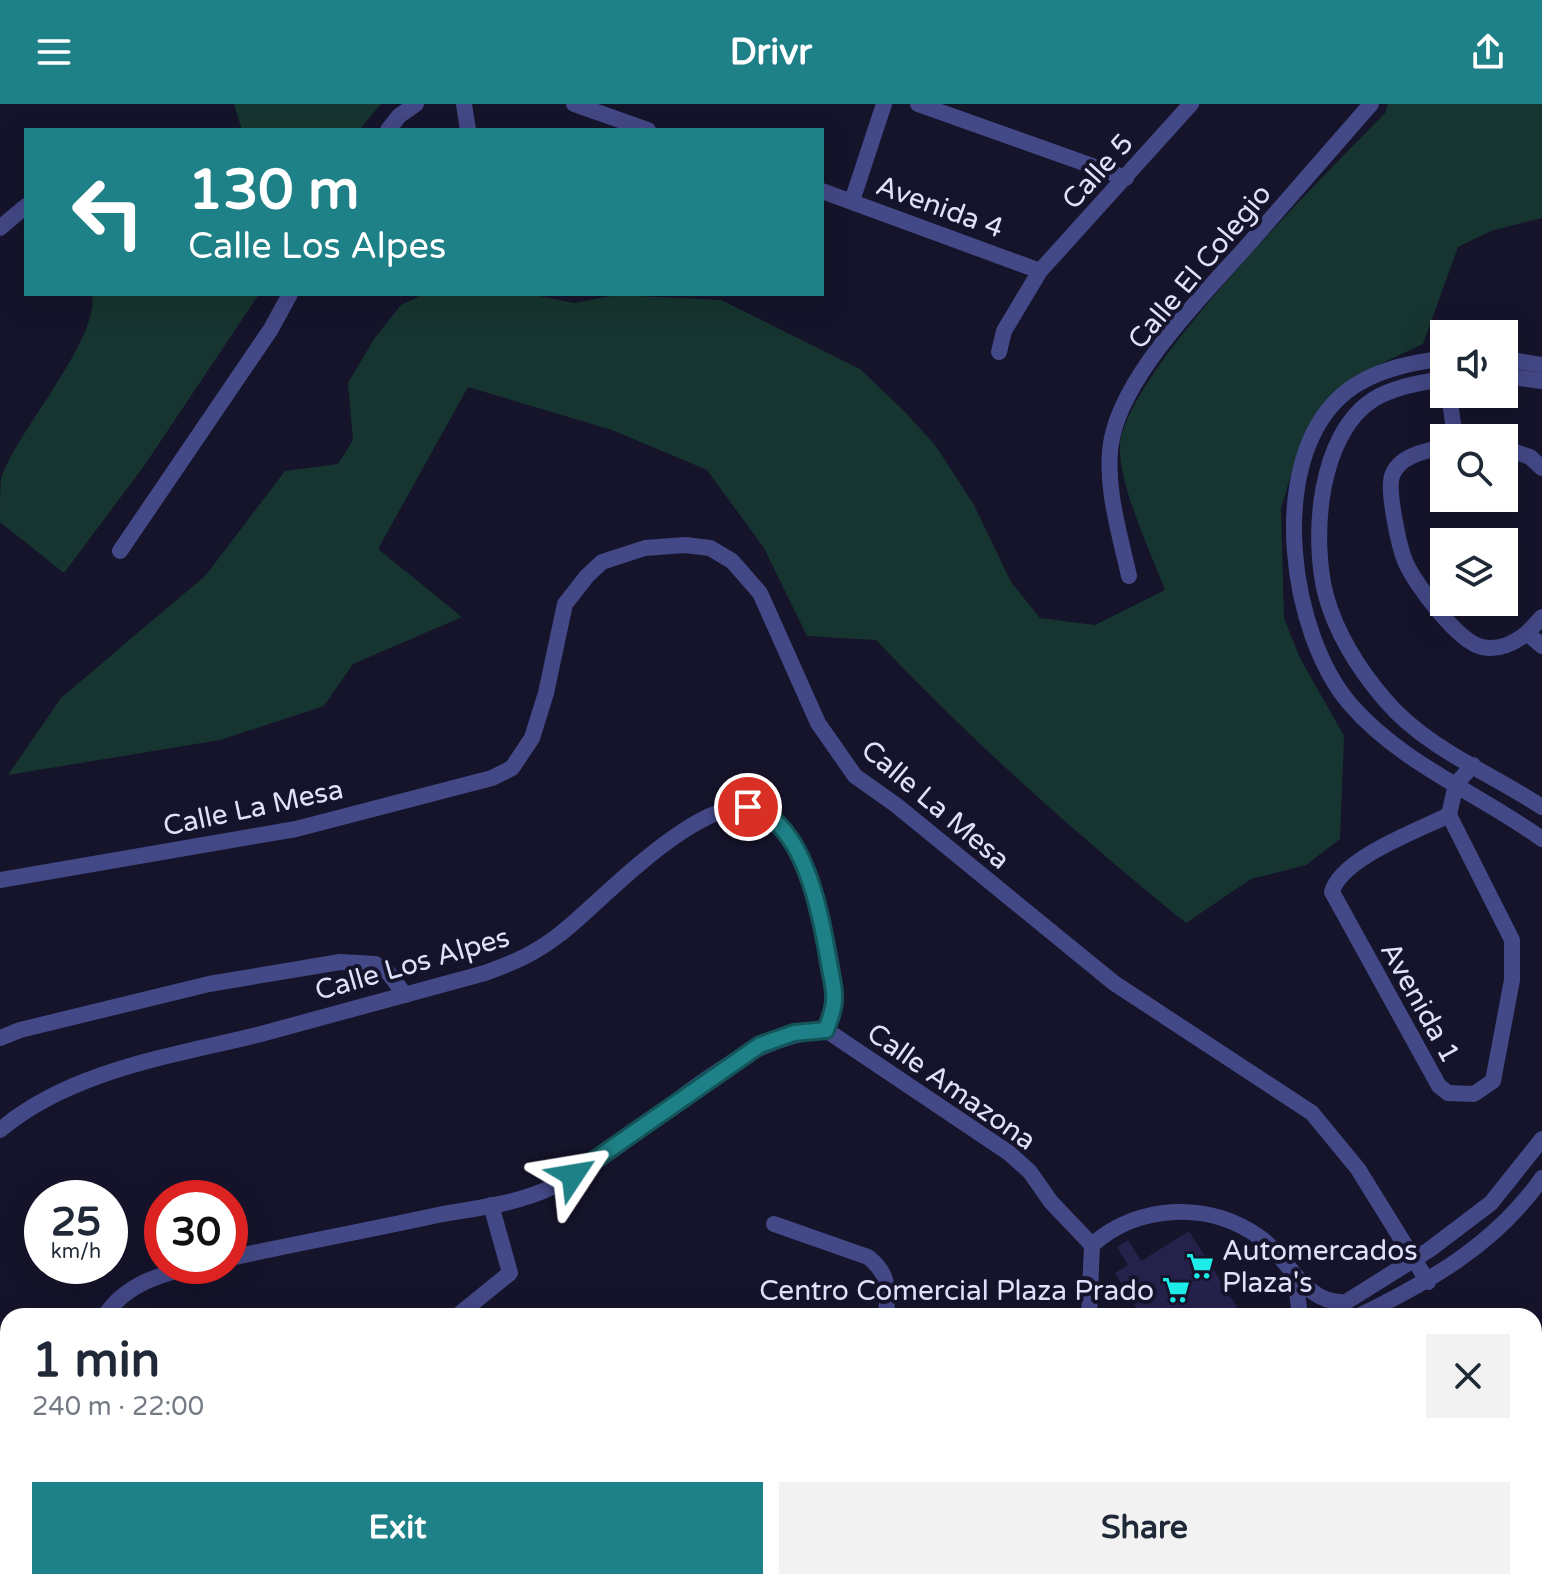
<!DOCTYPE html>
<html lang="en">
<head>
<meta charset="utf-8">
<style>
  body { margin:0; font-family:"Varela Round",sans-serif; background:#f2f2f3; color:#1f2937; height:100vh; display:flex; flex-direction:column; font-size:30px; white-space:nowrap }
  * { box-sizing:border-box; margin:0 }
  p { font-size:26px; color:#747a83 }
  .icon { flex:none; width:44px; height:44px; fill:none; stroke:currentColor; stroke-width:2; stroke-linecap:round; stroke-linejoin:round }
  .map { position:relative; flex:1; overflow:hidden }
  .panel { position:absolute; left:0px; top:1204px; width:1542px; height:282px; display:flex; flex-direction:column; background:#fff; border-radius:24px 24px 0 0; box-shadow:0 8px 32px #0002 }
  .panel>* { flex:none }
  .banner { position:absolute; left:24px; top:24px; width:800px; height:168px; border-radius:0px; box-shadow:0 8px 32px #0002; background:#1e8187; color:#fff; overflow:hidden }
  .buttons { position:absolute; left:1430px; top:216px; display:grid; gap:16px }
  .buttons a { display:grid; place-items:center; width:88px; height:88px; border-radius:0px; background:#fff; box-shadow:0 8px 32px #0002; font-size:40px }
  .speed { position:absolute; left:24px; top:1076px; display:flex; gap:16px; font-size:40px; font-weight:700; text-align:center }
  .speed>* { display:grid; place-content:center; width:104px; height:104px; border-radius:50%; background:#fff; box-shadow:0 8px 32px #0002; line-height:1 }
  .speed small { font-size:20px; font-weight:400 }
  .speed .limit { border:12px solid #d22; background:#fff; color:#111 }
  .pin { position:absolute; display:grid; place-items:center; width:68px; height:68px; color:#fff; margin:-34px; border:4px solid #fff; border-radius:50%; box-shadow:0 2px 8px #0007 }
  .me { position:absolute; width:88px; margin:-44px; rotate:57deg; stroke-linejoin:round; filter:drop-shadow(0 0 6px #0008) }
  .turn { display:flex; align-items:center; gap:28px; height:168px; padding:0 32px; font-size:36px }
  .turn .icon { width:104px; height:104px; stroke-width:2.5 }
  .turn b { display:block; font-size:56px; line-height:68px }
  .round { display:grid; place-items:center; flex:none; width:84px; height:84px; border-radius:0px; background:#f2f2f3 }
  .headline { display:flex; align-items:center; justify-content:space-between; height:136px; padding:0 32px }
  h1 { font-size:48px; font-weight:800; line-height:60px }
  .primary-button { display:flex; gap:16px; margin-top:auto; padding:16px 32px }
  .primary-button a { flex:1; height:92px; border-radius:0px; background:#1e8187; color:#fff; font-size:32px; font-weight:800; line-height:92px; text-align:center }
  .primary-button a+a { background:#f2f2f3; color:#1f2937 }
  header { display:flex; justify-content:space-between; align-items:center; height:104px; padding:0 32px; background:#1e8187; color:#fff; font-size:36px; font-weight:800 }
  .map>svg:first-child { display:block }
  .green { fill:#173530 }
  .building { fill:#25214b }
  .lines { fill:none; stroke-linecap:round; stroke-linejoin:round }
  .minor { stroke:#434886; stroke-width:16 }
  .route-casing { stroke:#145458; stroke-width:20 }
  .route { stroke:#1e8187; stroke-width:14 }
  .labels { text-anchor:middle; stroke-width:8; stroke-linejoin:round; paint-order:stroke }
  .street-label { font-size:28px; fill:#e0e1fc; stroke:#15142b }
  .poi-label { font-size:28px; fill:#e0e1fc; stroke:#15142b; text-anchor:start }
</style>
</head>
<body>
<header><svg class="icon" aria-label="menu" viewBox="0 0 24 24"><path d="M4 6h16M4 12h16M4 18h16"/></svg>Drivr<svg class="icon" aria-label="share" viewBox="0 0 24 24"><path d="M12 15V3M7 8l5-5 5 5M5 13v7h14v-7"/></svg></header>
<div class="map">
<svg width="1542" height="1485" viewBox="0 0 1542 1485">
  <rect width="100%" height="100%" fill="#15142b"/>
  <g class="green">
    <polygon points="234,0 381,0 359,26 242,26"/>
    <path d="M1388 0H1542V114L1491 127 1458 143 1423 240 1357 271 1322 302 1301 338 1281 404 1284 514 1300 554 1344 632 1340 735 1306 761 1251 775 1186 819C1074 728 975 640 876 536L807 532 764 444 707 366 612 326 468 283 378 445 462 513 353 560 324 602 220 636 8 671 61 594 206 471 285 367 338 360 353 336 348 279 374 235 401 201 424 190H529L574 199 616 191 721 196 860 265 905 308 935 341 974 401 1011 478 1040 514 1095 521 1165 486C1151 449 1118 380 1120 342 1124 269 1328 68 1385 9Z"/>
    <path d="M92 190H259L144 362 64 469 0 418C0 406 0 387 1 375 15 329 100 236 92 190Z"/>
  </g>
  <polygon class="building" points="1189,1127 1237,1203 1223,1212 1141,1212 1115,1169 1128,1161 1117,1143 1128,1136 1141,1157"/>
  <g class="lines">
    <g class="minor">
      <polyline points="464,0 468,26"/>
      <polyline points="574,0 648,26"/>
      <polyline points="918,0 1126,74"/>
      <polyline points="388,26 399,12 416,0"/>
      <polyline points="822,87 1040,167"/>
      <polyline points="852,97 884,0"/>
      <polyline points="0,124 26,102"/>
      <polyline points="999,248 1004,227 1040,167 1191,0"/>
      <path d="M1444 255C1408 258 1364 269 1338 295 1267 364 1290 530 1350 600 1402 660 1478 689 1542 735"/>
      <polyline points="1504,255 1542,261"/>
      <polyline points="1504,272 1542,277"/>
      <path d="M1444 275C1421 278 1394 283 1374 295 1318 330 1311 434 1326 492 1337 531 1360 567 1386 597 1426 644 1492 670 1542 703"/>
      <polyline points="1449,290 1455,334"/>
      <path d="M1444 343C1426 347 1399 351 1392 372 1387 387 1399 442 1405 457 1414 479 1458 538 1482 543 1498 547 1515 539 1527 529L1542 542"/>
      <polyline points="1504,344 1530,353 1542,364"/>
      <polyline points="120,447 271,225 290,190"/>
      <path d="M1129 472C1120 431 1103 377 1112 334 1125 269 1203 191 1247 142 1288 95 1330 47 1371 0"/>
      <polyline points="1527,529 1542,513"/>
      <path d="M1449 711C1419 726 1341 754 1332 788L1439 982 1448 989 1474 990 1493 977 1512 876V836L1449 711 1456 680 1473 661"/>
      <polyline points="0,776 296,725 492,674 512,664 532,634 546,589 565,500 587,472 602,458 645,444 685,441 710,444 732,457 760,489 818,619 855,672 896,701 1114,879 1312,1009 1358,1065 1428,1178"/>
      <polyline points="0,934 20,926 209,880 340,858 375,860 387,867 405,891"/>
      <path d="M0 1026C71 966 173 952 261 930 336 910 410 889 485 869 513 859 536 849 560 830 601 799 709 677 765 708 785 719 797 747 805 767 817 797 837 865 834 897 833 906 829 917 826 926"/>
      <path d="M774 1120 868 1153C890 1170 888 1186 886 1212"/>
      <path d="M230 1154C299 1139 369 1126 438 1111 476 1104 516 1100 550 1084 647 1039 716 936 826 926L1009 1049 1030 1068 1051 1098 1092 1141"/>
      <polyline points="1295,1171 1300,1212"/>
      <path d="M105 1212C125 1180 161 1170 196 1162"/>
      <polyline points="457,1212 510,1169 491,1101"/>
      <path d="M1089 1212 1092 1141C1138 1100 1210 1096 1262 1135 1290 1156 1305 1201 1346 1198L1429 1146 1491 1099 1542 1035"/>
      <path d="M1359 1212C1430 1177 1495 1141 1542 1074"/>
      <polyline points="1534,1309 1542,1302"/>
      <polyline points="1534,1415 1542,1409"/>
      <polyline points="600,1478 604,1485"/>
      <polyline points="27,1485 29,1478"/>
      <polyline points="211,1485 211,1478"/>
      <polyline points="436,1485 445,1478"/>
      <polyline points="835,1485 839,1478"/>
      <polyline points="1047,1485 1048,1478"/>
    </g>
  </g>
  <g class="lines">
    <g class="route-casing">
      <path id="route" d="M573 1071 760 941 794 929 826 926C829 917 834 906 834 896 835 885 831 871 829 859 821 810 804 715 748 703"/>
    </g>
    <use href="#route" class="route"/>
  </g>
  <defs>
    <g id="supermarket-bare" transform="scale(2.16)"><path d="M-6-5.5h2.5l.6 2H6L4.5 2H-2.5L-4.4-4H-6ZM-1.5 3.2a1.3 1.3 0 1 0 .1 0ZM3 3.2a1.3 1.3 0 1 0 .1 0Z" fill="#1dece8" stroke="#15142b" stroke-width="2.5" paint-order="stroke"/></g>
  </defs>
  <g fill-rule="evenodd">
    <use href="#supermarket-bare" x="1200" y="1162"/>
    <use href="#supermarket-bare" x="1176" y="1186"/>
  </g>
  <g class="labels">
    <g class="street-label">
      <text transform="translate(1097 67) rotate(-48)" y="10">Calle 5</text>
      <text transform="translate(940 102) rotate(20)" y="10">Avenida 4</text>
      <text transform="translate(1199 162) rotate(-50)" y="10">Calle El Colegio</text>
      <text transform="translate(936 700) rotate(40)" y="10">Calle La Mesa</text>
      <text transform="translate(253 703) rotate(-12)" y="10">Calle La Mesa</text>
      <text transform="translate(412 859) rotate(-16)" y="10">Calle Los Alpes</text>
      <text transform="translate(1421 898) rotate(61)" y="10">Avenida 1</text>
      <text transform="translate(952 982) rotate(35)" y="10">Calle Amazona</text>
    </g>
    <g class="poi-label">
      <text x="1222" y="1156">Automercados<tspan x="1222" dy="32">Plaza's</tspan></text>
      <text x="1154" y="1196" text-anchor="end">Centro Comercial Plaza Prado</text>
    </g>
  </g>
</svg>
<div class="buttons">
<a><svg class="icon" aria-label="sound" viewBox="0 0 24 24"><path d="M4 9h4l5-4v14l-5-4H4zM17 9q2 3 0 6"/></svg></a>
<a><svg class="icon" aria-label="search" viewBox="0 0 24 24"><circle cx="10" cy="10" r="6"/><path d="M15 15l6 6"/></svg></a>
<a><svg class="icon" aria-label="layers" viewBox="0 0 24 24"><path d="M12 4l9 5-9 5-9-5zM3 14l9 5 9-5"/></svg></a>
</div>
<div class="speed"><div>25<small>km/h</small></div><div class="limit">30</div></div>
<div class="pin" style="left:748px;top:703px;background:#d93025"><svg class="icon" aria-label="arrive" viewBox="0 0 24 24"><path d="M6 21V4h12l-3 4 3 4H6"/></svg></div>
<svg class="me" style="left:573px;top:1071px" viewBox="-20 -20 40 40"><path d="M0-17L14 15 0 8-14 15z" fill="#1e8187" stroke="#fff" stroke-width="4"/></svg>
<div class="banner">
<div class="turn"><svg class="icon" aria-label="left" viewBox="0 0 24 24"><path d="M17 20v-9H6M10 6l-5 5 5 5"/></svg><div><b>130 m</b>Calle Los Alpes</div></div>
</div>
<section class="panel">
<div class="headline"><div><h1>1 min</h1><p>240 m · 22:00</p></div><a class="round"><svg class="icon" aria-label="close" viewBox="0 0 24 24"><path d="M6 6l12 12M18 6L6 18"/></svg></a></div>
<div class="primary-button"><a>Exit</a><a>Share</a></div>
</section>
</div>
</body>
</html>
